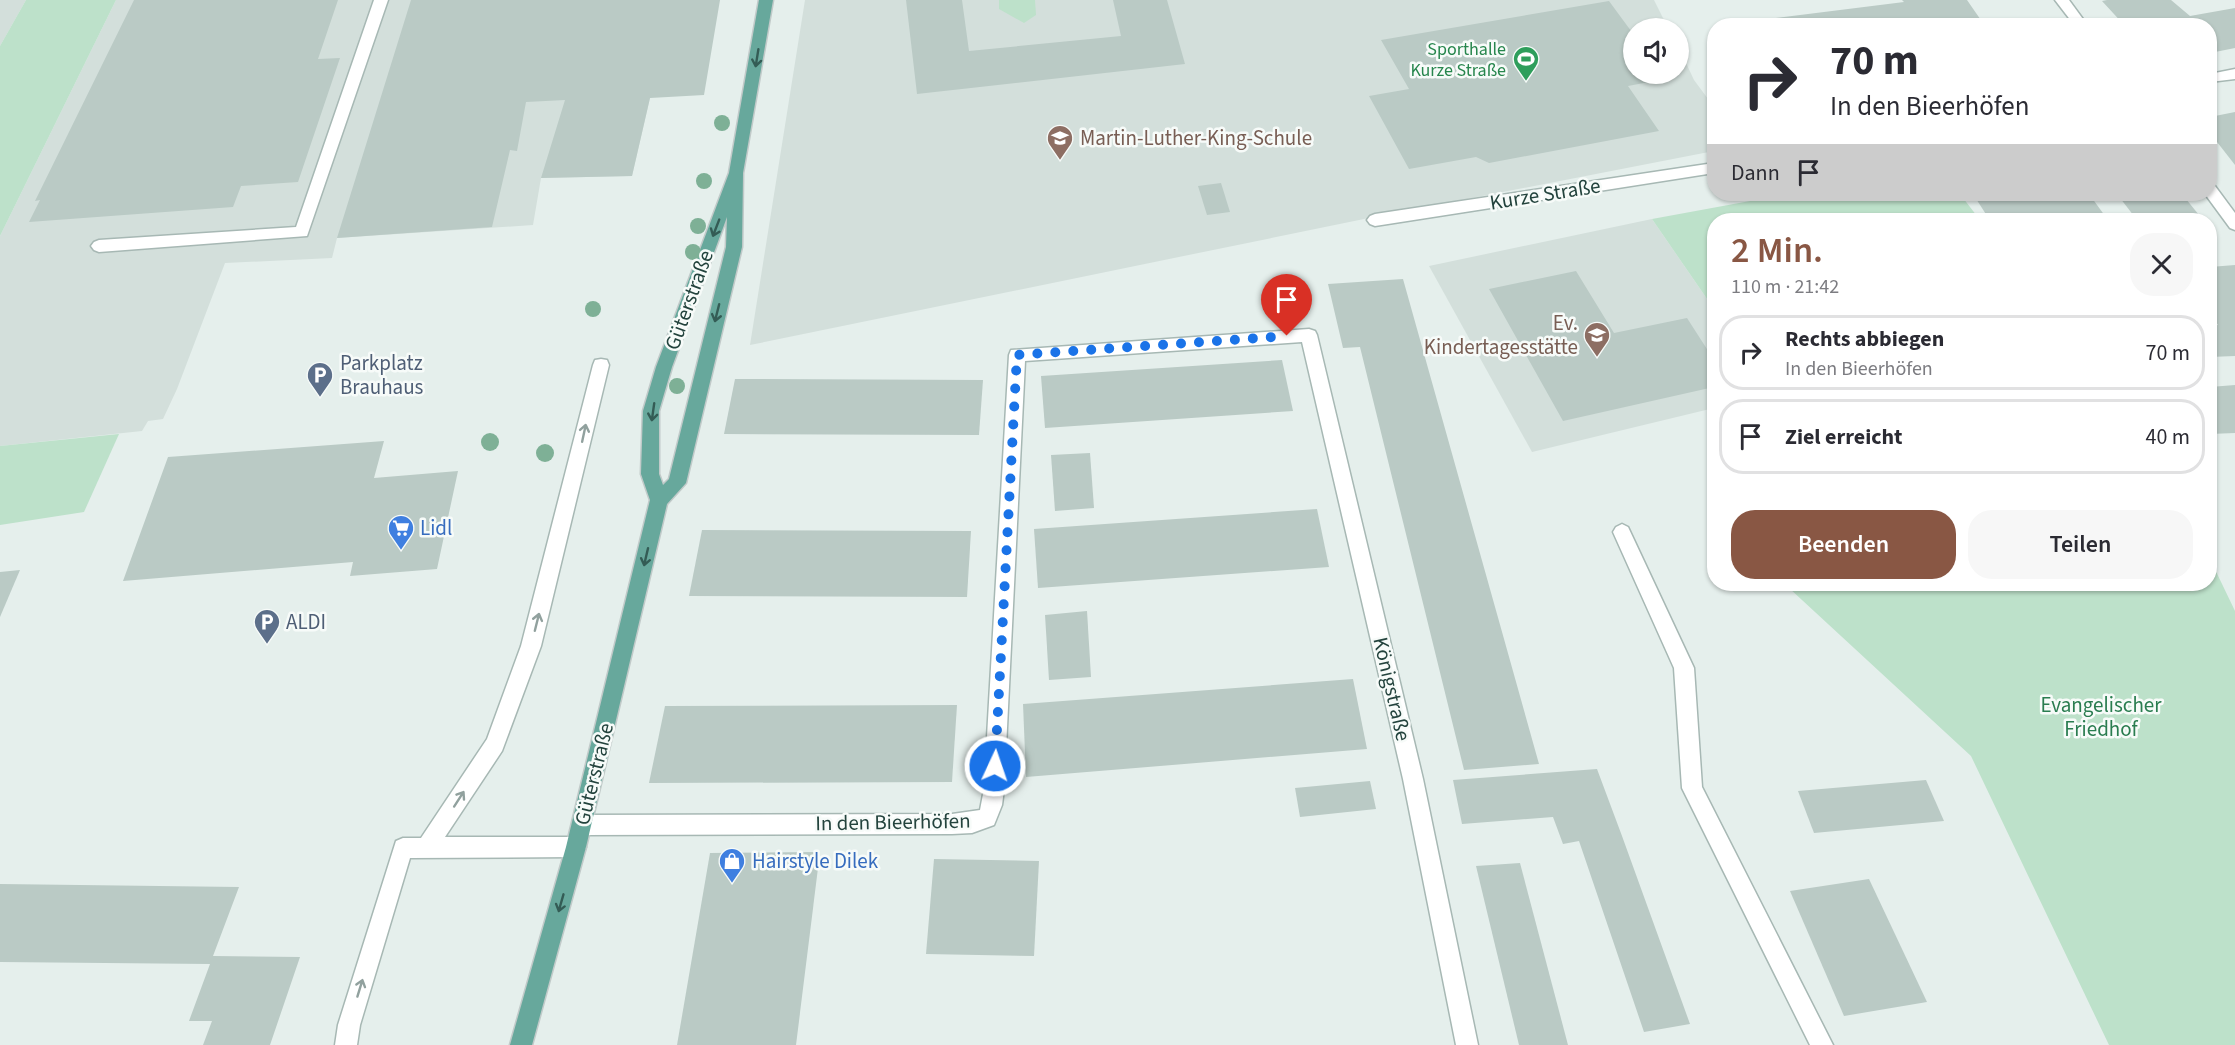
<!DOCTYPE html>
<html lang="de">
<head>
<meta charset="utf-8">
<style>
  body { margin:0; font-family:"Source Sans 3",sans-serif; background:#f7f7f7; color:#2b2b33; height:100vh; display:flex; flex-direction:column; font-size:22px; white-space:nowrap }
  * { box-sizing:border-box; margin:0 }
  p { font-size:20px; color:#7c7c81 }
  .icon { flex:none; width:33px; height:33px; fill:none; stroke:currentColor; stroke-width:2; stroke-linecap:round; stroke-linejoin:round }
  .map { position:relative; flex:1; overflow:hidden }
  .sheet { position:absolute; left:1707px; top:213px; width:510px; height:378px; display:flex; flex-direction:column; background:#fff; border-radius:24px; box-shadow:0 2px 4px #0004 }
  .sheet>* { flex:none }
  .hud { position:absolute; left:1707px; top:18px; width:510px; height:183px; border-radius:24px; box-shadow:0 2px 4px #0004; background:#fff; color:#2b2b33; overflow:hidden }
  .buttons { position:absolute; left:1623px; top:18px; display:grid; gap:12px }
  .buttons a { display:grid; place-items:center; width:66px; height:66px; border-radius:50%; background:#fff; box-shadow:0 2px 4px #0004; font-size:30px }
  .pin { position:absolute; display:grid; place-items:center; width:51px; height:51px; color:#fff; margin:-62px -26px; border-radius:50% 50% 50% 0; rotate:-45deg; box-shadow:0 0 6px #0007 }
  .pin .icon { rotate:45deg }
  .me { position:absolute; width:66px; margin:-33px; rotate:3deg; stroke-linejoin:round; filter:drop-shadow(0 0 4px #0008) }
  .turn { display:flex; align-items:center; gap:21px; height:126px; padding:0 24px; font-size:27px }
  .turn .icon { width:78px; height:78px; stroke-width:2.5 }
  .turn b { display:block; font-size:42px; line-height:51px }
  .then { display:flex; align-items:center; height:57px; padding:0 24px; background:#0003; gap:12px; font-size:22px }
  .round { display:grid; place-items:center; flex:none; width:63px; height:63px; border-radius:24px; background:#f7f7f7 }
  .head { display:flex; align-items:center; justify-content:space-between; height:102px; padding:0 24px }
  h1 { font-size:36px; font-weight:600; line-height:45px; color:#895744 }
  .cta { display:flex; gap:12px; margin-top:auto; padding:12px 24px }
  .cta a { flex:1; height:69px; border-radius:24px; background:#895744; color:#fff; font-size:24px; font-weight:600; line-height:69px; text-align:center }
  .cta a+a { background:#f7f7f7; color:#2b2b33 }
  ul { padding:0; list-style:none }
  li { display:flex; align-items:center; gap:18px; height:75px; margin:0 12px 9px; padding:0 12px; border:3px solid #e1e1e2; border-radius:24px }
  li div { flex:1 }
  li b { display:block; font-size:22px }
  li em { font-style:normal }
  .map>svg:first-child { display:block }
  .built { fill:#d3dfdb }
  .green { fill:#bde1ca }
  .building { fill:#bacac5 }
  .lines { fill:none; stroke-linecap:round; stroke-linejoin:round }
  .minor-casing { stroke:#a7b8b4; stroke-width:3 }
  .major-casing { stroke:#c1cac9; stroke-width:3 }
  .minor { fill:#fff; fill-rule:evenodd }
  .major { fill:#67a89c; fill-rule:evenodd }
  .tree { fill:#7eb096 }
  .oneway { stroke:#345c55 }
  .oneway2 { stroke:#91a19e }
  .route { stroke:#1a73e8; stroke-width:10; stroke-dasharray:0 18 }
  .labels { text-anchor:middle; stroke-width:5; stroke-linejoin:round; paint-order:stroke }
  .far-leisure-label { font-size:18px; fill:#27864d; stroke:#f7fbf9; text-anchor:end }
  .education-label { font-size:21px; fill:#785e54; stroke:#f7fbf9; text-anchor:start }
  .street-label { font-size:21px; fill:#23433d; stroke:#f7fbf9 }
  .service-label { font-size:21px; fill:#4e5e75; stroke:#f7fbf9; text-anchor:start }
  .shop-label { font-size:21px; fill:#366cbe; stroke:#f7fbf9; text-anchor:start }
  .park-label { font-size:21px; fill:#2a7d50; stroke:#f7fbf9 }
</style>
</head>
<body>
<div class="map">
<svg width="2235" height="1045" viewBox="0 0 2235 1045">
  <rect width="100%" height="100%" fill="#e5efec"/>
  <g class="built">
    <polygon points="0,0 26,0 0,46"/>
    <polygon points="116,0 720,0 650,98 632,176 541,178 533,225 337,238 332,258 225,263 177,389 163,419 148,421 142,431 0,446 0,236"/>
    <polygon points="805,0 1654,0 1668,28 1634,28 1634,74 1678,74 1679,48 1694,80 1714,107 1714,151 1364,219 750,345"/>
    <polygon points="1652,219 1714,309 1714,408 1532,452 1429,266"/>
  </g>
  <g class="green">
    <polygon points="26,0 116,0 0,236 0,46"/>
    <polygon points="999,0 1035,0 1036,15 1024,23 999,9"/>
    <polygon points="1788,194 1960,194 1980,220 1714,220 1714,309 1652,219"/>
    <polygon points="119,434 84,512 0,525 0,446"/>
    <polygon points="2210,559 2235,611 2235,1045 2109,1045 1971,756 1789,588 1788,584 2210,584"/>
  </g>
  <g class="building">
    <polygon points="134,0 338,0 318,59 340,58 298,182 241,186 233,207 29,222 40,200 35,201"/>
    <polygon points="411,0 720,0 704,95 650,98 632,176 541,178 565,100 526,102 517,151 510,150 492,227 337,238"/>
    <polygon points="906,0 962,0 969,51 1121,36 1113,0 1167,0 1185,64 917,94"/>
    <polygon points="1902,0 1967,0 1985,26 1745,26 1743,22 1904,2"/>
    <polygon points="2107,0 2171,0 2190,16 2235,8 2235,48 2210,53 2210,26 2125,26 2102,1"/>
    <polygon points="1609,1 1634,35 1634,74 1661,74 1665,79 1628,86 1659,131 1489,163 1476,157 1409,169 1369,96 1409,89 1381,40"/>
    <polygon points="2235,112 2235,165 2210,133 2210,117"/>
    <polygon points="1221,183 1230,212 1207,215 1198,186"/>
    <polygon points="1973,194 2089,194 2108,220 2068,220 2064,215 1989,219"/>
    <polygon points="2117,194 2182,194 2203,220 2137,220"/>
    <polygon points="2235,265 2235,356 2210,357 2210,326 2218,325 2210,313 2210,267"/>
    <polygon points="1576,271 1614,333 1687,318 1714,360 1714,387 1563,421 1489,289"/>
    <polygon points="1403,279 1497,614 1539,764 1464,770 1360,347 1343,348 1328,284"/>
    <polygon points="1282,360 1293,411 1045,428 1041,376"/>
    <polygon points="735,379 983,380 979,435 724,434"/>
    <polygon points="2235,385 2235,433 2210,434 2210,387"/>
    <polygon points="384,441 374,478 458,471 437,569 350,576 353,562 123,581 168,457"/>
    <polygon points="1090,453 1094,508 1055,511 1051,455"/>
    <polygon points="1317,509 1329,567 1038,588 1034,529"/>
    <polygon points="702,530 971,531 967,597 689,596"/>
    <polygon points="20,570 0,617 0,572"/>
    <polygon points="1087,611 1091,677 1049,680 1045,615"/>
    <polygon points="1353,679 1367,749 1026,777 1023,704"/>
    <polygon points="957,705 952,782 649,783 665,706"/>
    <polygon points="1597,769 1622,836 1690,1024 1644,1032 1579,841 1563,844 1553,817 1462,824 1453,780"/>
    <polygon points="1926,780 1944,821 1814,833 1798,791"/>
    <polygon points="1370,781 1376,809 1300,817 1295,788"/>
    <polygon points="820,852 796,1045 677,1045 710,853"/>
    <polygon points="934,859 1039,861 1034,956 926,954"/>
    <polygon points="1520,863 1568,1045 1519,1045 1476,866"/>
    <polygon points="1869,879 1927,1002 1844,1016 1790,891"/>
    <polygon points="0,884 239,887 213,956 300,957 270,1045 203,1045 212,1021 189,1021 210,964 0,962"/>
  </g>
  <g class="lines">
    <g class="minor-casing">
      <g id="minor">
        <polygon points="374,0 388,0 307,236 99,252 94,250 91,246 94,242 99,240 296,227"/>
        <polygon points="2055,0 2069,0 2088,26 2075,26"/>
        <polygon points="2235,69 2235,79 2210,82 2210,74"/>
        <polygon points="1714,163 1714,173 1375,226 1370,224 1367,220 1370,216 1375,214"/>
        <polygon points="2210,185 2215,186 2235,213 2235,230 2230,228 2205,194 2210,194"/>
        <polygon points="1309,329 1315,331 1317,335 1423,779 1478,1045 1456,1045 1403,779 1302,342 1025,361 1004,789 1002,805 994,825 972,833 952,834 582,835 575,832 572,825 575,818 582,815 952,814 980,810 984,789 1009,355 1011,350"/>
        <polygon points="601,359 607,360 609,365 541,646 502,751 445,837 576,837 583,840 586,847 583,854 576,857 410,858 360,1025 357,1045 335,1045 338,1025 396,841 403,838 421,838 487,739 521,646 593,365 595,360"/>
        <polygon points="1622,524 1628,527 1694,668 1702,787 1833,1045 1810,1045 1682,788 1674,668 1613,532 1616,527"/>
      </g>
    </g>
    <g class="major-casing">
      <path id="major" d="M759 0H773L743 173 742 247 686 483 667 504 586 847 532 1045H510L566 847 650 500 641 474 643 411 656 367 729 173ZM727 217 726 247 669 479 663 485 659 474V411L672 367Z"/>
    </g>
    <use href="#minor" class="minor"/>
    <use href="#major" class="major"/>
  </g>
  <g class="tree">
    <circle cx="722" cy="123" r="8"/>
    <circle cx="704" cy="181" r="8"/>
    <circle cx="698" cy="226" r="8"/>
    <circle cx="693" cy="252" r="8"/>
    <circle cx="593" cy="309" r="8"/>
    <circle cx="677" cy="386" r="8"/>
    <circle cx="490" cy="442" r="9"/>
    <circle cx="545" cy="453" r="9"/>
  </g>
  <defs><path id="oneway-shaft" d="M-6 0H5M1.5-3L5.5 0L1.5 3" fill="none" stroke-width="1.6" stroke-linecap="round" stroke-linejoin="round" transform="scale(1.5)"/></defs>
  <g class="oneway">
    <use href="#oneway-shaft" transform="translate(757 58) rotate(99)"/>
    <use href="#oneway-shaft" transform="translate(716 228) rotate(111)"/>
    <use href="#oneway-shaft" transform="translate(717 313) rotate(104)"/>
    <use href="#oneway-shaft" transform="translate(653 412) rotate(98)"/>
    <use href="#oneway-shaft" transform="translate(646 557) rotate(103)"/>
    <use href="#oneway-shaft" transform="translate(561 903) rotate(106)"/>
  </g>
  <g class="oneway2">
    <use href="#oneway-shaft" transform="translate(584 433) rotate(-78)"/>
    <use href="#oneway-shaft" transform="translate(537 622) rotate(-76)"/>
    <use href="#oneway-shaft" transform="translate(459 799) rotate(-57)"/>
    <use href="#oneway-shaft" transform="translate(360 988) rotate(-73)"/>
  </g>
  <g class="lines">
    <polyline class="route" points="995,766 1017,355 1287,336"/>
  </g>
  <defs>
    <g id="stadium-pin" transform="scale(1.35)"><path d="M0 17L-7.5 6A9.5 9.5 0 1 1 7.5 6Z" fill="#2e9e5b" stroke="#f7fbf9"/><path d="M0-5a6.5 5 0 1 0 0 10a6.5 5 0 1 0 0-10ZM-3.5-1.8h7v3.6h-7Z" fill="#fff"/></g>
    <g id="school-pin" transform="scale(1.35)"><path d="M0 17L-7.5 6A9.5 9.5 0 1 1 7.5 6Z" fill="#8d6e63" stroke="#f7fbf9"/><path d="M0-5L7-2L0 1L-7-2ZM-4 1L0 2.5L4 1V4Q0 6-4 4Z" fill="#fff"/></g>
    <g id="parking-pin" transform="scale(1.35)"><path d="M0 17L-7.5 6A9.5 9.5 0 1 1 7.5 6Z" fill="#5c6f8a" stroke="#f7fbf9"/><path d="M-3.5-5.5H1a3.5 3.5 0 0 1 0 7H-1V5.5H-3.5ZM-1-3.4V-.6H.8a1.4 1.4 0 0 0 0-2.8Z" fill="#fff"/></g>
    <g id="supermarket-pin" transform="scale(1.35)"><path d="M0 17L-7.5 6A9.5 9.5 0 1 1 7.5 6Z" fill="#3f7fe0" stroke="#f7fbf9"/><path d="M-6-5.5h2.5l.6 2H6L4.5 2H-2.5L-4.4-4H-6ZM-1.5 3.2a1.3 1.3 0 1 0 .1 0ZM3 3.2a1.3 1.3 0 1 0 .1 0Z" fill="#fff"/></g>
    <g id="shop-pin" transform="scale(1.35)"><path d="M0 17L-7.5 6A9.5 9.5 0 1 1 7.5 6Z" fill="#3f7fe0" stroke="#f7fbf9"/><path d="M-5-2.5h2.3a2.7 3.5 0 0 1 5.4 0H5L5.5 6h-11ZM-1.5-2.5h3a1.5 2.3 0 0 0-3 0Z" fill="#fff"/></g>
  </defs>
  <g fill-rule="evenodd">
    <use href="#stadium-pin" x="1526" y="59"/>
    <use href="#school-pin" x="1060" y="138"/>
    <use href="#school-pin" x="1597" y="335"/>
    <use href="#parking-pin" x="320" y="375"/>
    <use href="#supermarket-pin" x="401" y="528"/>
    <use href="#parking-pin" x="267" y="622"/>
    <use href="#shop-pin" x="732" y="861"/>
  </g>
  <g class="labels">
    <g class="far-leisure-label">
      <text x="1506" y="55">Sporthalle<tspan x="1506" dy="21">Kurze Straße</tspan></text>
    </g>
    <g class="education-label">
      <text x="1080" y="145">Martin-Luther-King-Schule</text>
      <text x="1578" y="330" text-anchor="end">Ev.<tspan x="1578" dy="24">Kindertagesstätte</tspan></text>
    </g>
    <g class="street-label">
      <text transform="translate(1545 194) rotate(-9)" y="7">Kurze Straße</text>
      <text transform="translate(689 300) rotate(-70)" y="7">Güterstraße</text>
      <text transform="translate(1392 689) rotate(77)" y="7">Königstraße</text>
      <text transform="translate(594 774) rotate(-76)" y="7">Güterstraße</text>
      <text transform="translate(893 822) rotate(-1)" y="7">In den Bieerhöfen</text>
    </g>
    <g class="service-label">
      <text x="340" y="370">Parkplatz<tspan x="340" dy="24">Brauhaus</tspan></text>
      <text x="286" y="629">ALDI</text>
    </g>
    <g class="shop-label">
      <text x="420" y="535">Lidl</text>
      <text x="752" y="868">Hairstyle Dilek</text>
    </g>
    <g class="park-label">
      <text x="2101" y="712">Evangelischer<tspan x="2101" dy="24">Friedhof</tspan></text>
    </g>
  </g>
</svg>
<div class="buttons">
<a><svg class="icon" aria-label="sound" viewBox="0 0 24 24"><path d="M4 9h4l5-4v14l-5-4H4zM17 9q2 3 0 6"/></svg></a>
</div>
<div class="pin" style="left:1287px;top:336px;background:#d93025"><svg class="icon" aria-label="arrive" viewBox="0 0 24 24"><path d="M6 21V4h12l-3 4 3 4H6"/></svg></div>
<svg class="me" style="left:995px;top:766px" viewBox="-20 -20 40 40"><circle r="17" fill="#1a73e8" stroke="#fff" stroke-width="3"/><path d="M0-11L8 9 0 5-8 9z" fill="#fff"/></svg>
<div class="hud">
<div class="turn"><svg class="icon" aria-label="right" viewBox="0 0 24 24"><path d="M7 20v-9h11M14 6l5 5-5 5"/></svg><div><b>70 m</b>In den Bieerhöfen</div></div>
<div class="then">Dann<svg class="icon" aria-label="arrive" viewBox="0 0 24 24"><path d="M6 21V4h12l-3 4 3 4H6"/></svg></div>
</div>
<section class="sheet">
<div class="head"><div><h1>2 Min.</h1><p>110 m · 21:42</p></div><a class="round"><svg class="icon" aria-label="close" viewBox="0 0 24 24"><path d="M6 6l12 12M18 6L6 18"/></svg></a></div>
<ul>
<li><svg class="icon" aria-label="right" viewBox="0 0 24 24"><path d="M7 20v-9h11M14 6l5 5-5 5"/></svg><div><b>Rechts abbiegen</b><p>In den Bieerhöfen</p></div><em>70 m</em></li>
<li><svg class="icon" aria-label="arrive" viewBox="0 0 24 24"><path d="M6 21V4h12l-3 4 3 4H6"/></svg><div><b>Ziel erreicht</b></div><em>40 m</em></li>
</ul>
<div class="cta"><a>Beenden</a><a>Teilen</a></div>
</section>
</div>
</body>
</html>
